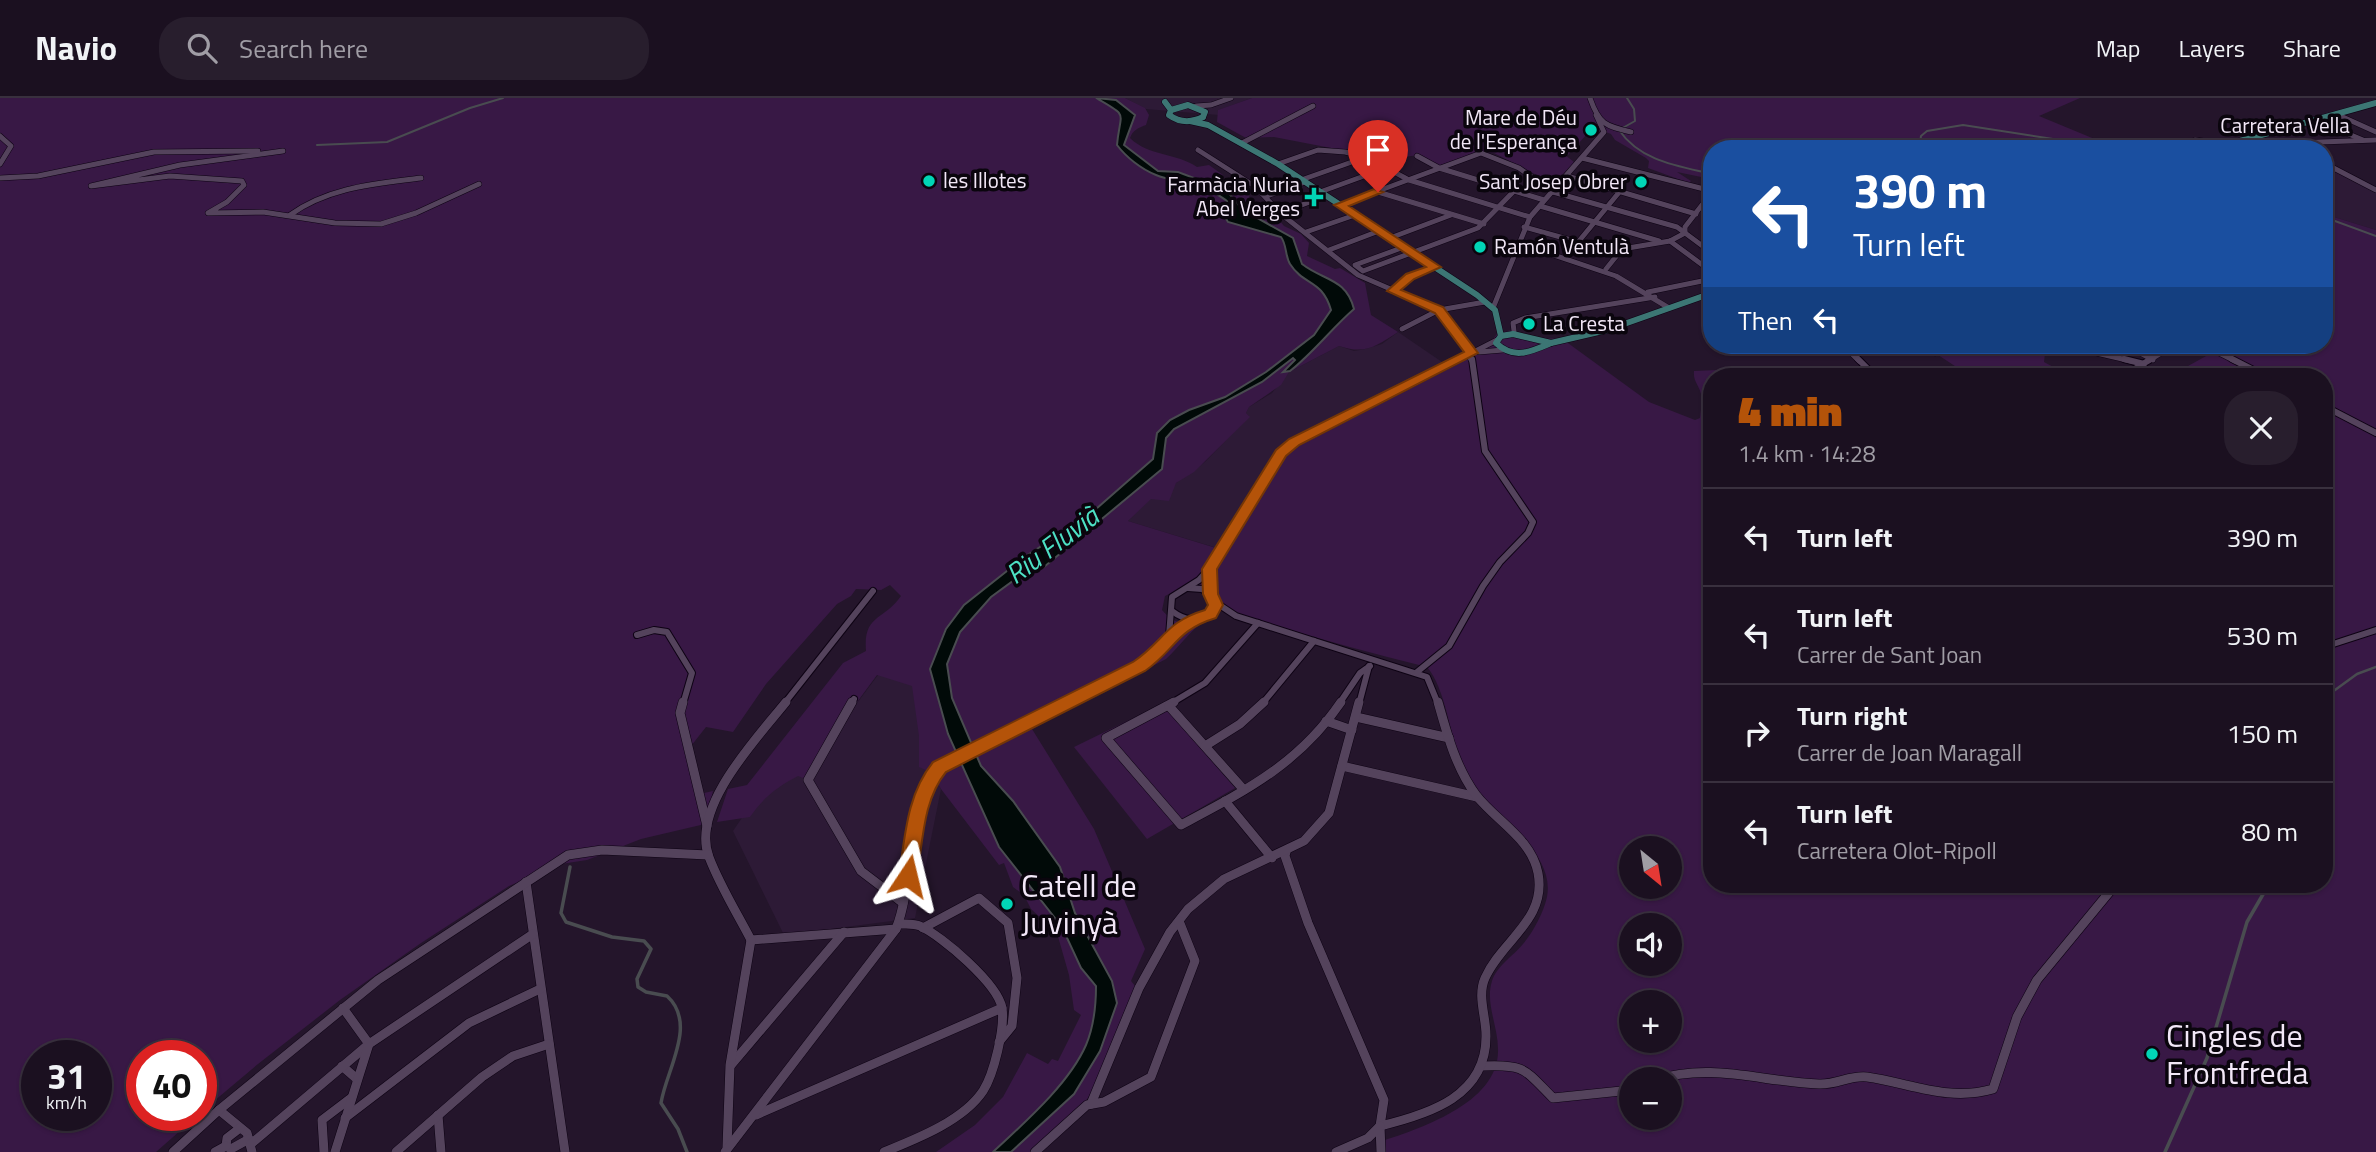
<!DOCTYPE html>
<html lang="en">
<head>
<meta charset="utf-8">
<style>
  body { margin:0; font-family:"Titillium Web",sans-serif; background:#281e2d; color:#f1f3f6; height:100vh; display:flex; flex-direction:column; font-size:26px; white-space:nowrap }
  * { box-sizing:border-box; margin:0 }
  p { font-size:23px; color:#a09da5 }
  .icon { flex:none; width:38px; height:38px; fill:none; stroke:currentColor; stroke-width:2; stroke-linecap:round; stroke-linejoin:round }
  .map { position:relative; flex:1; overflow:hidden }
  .drawer { position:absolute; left:1703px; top:270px; width:630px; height:525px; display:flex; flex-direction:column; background:#1b1020; border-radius:28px; box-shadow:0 2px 5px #0004,0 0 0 2px #39303e }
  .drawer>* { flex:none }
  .top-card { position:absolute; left:1703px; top:42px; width:630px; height:214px; border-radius:28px; box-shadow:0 2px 5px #0004,0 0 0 2px #39303e; background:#1a4fa0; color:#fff; overflow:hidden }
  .needle { width:46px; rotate:150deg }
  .fabs { position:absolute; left:1619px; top:738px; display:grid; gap:14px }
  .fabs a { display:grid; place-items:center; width:63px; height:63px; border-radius:50%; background:#1b1020; box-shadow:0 2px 5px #0004,0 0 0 2px #39303e; font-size:35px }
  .speed { position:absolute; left:21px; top:942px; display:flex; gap:14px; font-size:35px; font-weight:700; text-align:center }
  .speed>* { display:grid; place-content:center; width:91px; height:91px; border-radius:50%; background:#1b1020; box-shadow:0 2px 5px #0004,0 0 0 2px #39303e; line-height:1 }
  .speed small { font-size:18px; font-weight:400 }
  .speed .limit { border:10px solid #d22; background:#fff; color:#111 }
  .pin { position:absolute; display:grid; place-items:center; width:60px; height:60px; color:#fff; margin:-72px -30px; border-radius:50% 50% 50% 0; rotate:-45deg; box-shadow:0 0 7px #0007 }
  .pin .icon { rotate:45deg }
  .me { position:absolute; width:77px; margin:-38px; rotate:10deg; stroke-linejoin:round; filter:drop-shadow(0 0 5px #0008) }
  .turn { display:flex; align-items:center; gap:24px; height:147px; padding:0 35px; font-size:32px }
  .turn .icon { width:91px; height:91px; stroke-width:2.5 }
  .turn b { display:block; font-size:49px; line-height:60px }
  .then { display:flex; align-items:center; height:66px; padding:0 35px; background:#0003; gap:14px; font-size:26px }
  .round { display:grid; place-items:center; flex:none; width:74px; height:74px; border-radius:28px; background:#281e2d }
  .headline { display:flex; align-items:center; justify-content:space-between; height:119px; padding:0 35px }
  h1 { font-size:42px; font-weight:800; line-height:52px; color:#b45309 }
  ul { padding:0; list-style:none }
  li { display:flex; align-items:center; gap:21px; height:98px; padding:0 35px; border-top:2px solid #39303e }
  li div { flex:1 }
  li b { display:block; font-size:26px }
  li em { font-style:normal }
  header { display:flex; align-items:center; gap:42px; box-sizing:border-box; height:98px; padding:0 35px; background:#1b1020; border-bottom:2px solid #39303e }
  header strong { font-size:33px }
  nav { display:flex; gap:38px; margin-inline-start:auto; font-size:24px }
  .search { width:490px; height:63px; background:#281e2d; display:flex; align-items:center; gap:18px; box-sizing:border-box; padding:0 24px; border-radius:28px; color:#a09da5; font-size:26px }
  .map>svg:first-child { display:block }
  .built { fill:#2d1a36 }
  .green { fill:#381845; fill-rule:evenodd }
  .water { fill:#010a08; stroke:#494c50; stroke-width:2 }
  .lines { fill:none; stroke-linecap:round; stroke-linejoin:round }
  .stream-far2 { stroke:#494c50; stroke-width:2 }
  .stream-far1 { stroke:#494c50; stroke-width:2.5 }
  .stream { stroke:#494c50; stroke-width:3.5 }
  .minor-far2-casing { stroke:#0d0213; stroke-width:6 }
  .minor-far1-casing { stroke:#0d0213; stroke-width:8 }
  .minor-casing { stroke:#0d0213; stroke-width:10 }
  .major-casing { stroke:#0d0213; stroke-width:7 }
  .minor-far2 { stroke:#54435c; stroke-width:5 }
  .minor-far1 { stroke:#54435c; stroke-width:6 }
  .minor { stroke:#54435c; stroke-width:9 }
  .major { stroke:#3c7674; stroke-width:6 }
  .route { fill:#b45309; stroke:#753606; stroke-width:2 }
  .poi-dot { fill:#01d5b6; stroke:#0a050d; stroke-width:2.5 }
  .labels { text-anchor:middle; stroke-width:7; stroke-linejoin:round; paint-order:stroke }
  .far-poi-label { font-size:21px; fill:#f2e7f7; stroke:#0a050d; text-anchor:end }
  .far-street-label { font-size:21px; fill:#f2e7f7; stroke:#0a050d }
  .water-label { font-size:28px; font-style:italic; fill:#4de0c4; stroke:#0a050d }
  .near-poi-label { font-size:32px; fill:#f2e7f7; stroke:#0a050d; text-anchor:start }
</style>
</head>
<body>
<header>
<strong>Navio</strong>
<div class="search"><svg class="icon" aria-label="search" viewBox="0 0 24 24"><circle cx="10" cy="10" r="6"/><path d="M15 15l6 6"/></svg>Search here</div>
<nav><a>Map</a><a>Layers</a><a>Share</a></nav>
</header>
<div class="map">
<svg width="2376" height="1054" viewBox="0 0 2376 1054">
  <rect width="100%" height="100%" fill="#24152b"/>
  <g class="built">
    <polygon points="1125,0 1252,0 1219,12 1219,17 1146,11"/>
    <polygon points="2324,67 2376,94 2376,132 2324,116"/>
    <polygon points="1398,234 1445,266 1282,349 1268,366 1217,450 1128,423 1144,406 1151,400 1162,401 1176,385 1206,363 1249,318 1246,315 1249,309 1272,295 1289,274 1339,248 1354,253 1365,251 1382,246"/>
    <polygon points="881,573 913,584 926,663 941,691 915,820 784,837 733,733 750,708 784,681 811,667"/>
  </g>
  <g class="green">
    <path d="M0 0H1125L1145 10 1149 17 1146 27C1138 30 1133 32 1130 40 1148 58 1177 55 1197 69L1209 67 1223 77 1225 83C1236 88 1246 89 1251 102L1274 116 1284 128 1301 136 1309 145 1307 158 1335 171 1340 170 1365 185 1371 217 1398 234C1376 248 1366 257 1339 248L1289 274 1281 287 1249 309 1246 315 1250 319 1194 374 1176 385 1169 403 1151 401 1128 423 1216 450 1268 366 1282 349 1491 243 1498 235 1512 232 1540 241 1561 240 1649 304 1695 322 1700 320C1701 312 1702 304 1701 296 1699 287 1693 284 1694 273L1717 272 1738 278H1712V786H2324V278H2170L2226 247H2324V116L2376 132V1054H1376V1045C1419 1031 1500 1005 1498 951 1498 928 1485 905 1492 883 1496 869 1513 858 1523 846 1533 834 1543 816 1547 799 1556 752 1490 716 1470 683 1450 651 1449 595 1427 569 1356 552 1286 532 1217 508L1208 494 1183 489 1165 498 1162 512C1174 526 1186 528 1203 524 1188 535 1179 549 1166 561L1032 631 1094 731 1145 851 1131 883 1136 889 1094 991 1083 1007 1032 1054H936L975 1027 1003 999 1027 955 1048 966 1052 961 1058 963 1081 917 1074 912 1069 877 1057 835 1031 811 1024 797 1013 789 1004 765 999 767 941 691 932 675 919 669V638L912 588 877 577 835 634 808 682 798 678C777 689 764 699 750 719L717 724 728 691 747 687 843 565 866 553C863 516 884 523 901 498L890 487 881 492 856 491 851 498 837 506 766 586 733 634 706 629 691 648 704 695 713 693 705 726 641 741 587 762 561 766 509 788 421 845 340 902 258 966 201 1014V957H142V1017H198L156 1054H0ZM1631 751H1670V789H1631ZM1631 828H1670V866H1631ZM1631 905H1670V943H1631ZM37 957H96V1017H37ZM1631 982H1670V1020H1631Z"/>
    <polygon points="1252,0 2080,0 2039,18 2097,42 2155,51 1712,51 1711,81 1677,74 1691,83 1689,85 1648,70 1649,63 1646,60 1615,42 1611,36 1600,32 1595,40 1588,35 1568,57 1565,57 1574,64 1554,86 1494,55 1479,54 1438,68 1419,57 1388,61 1274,39 1246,40 1217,24 1218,12"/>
    <polygon points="1923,247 2046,247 2044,264 2070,278 1970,278"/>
    <polygon points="1162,606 1235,690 1147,741 1074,649"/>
  </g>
  <path class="water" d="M1096 0 1116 2 1135 17 1124 47 1158 73 1178 74 1226 92 1243 112 1293 140 1302 166C1324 183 1346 180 1354 211 1332 230 1314 254 1290 273L1283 274 1295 262 1293 260 1262 284 1174 331 1166 340 1162 371 1044 469 1017 480 991 499 960 534 947 566 952 600 981 668 1013 703 1060 769 1075 815 1112 883 1117 905 1100 953 1074 996 1011 1054H993C1024 1025 1069 986 1086 947 1094 928 1096 908 1096 888L1081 870 1062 829 999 749 948 636 930 571 946 531 964 507 1026 458 1088 418 1153 361 1157 335 1170 322 1189 312 1225 299 1266 274 1314 237 1331 212C1322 181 1304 188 1290 166 1285 158 1287 147 1281 139L1228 124 1225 119 1234 112C1221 88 1178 86 1156 77 1141 71 1126 59 1117 47 1120 13 1130 19 1096 0Z"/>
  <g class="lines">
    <g class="stream-far2">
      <path d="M1627 0 1634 11 1635 23 1619 32C1640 63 1678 68 1712 76"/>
      <polyline points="317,47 387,44 470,10 503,0"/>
      <polyline points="1919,51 1921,38 1927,33 1963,27 2118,51"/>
      <polyline points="2324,119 2376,138"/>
    </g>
    <polyline class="stream-far1" points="2324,600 2357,576 2376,569"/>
    <g class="stream">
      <path d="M570 769 561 815 566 824 612 839 644 843 651 851 637 881 638 889 646 894 667 898C698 926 666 972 661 1005L678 1031 687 1054"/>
      <polyline points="2165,1054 2207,960 2247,824 2269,786"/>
    </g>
    <g class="minor-far2-casing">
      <g id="minor-far2">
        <path d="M1590 0C1599 26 1605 28 1631 34"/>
        <polyline points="1196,8 1211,7 1231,0"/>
        <polyline points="2336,16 2376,34"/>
        <polyline points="2315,22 2363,42"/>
        <polyline points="0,38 11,48 0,66"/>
        <polyline points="2195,42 2236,47 2376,42"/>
        <polyline points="1242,45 1313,8"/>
        <polyline points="1198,52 1256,89 1280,115 1358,177 1439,212 1472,255"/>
        <polyline points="283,53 180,67 91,88 170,78 242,83 244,87 227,104 208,115 263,114 335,125 381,126 416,115 479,86"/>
        <polyline points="1417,58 1439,70 1544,102"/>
        <polyline points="1582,60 1712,93"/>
        <polyline points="2324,65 2376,92"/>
        <polyline points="1278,66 1318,52 1345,54 1366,59 1409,82 1530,119"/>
        <polyline points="1567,78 1696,116"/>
        <polyline points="0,80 38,78 154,54 258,53"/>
        <polyline points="1301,82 1366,59"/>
        <polyline points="1320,94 1386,70"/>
        <polyline points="1378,94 1484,126"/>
        <polyline points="1553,94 1677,129 1712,155"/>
        <polyline points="1267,98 1305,84"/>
        <polyline points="1340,107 1481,55 1519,70 1553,94"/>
        <polyline points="1540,108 1659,143"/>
        <polyline points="1280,115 1326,98"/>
        <path d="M290 117C329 89 375 86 421 80"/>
        <polyline points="1524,129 1618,155"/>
        <polyline points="1306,134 1355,117"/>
        <polyline points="1390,140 1451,117"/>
        <polyline points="1579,143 1621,92"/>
        <polyline points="1670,143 1712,174"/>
        <polyline points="1518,145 1616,178 1669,210"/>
        <polyline points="1404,149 1355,167 1363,173 1478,130 1514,93"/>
        <polyline points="1329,152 1379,133"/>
        <polyline points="1606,171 1622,151 1670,143 1685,135 1685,129 1712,94"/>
        <polyline points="1393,193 1410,178 1435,169"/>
        <polyline points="1648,194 1712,181"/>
        <polyline points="1493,210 1530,119 1604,34 1596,17"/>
        <polyline points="1402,231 1439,212 1485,204"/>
        <polyline points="1514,233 1513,225 1525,220 1655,199"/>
        <polyline points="1923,247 1935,255"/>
        <polyline points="2062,247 2131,263"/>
        <polyline points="2126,247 2153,262"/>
        <polyline points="2203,247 2235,263"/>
        <polyline points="1479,254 1503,252"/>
        <polyline points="1850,254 1898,247"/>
        <polyline points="1850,254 1859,263"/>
        <polyline points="1468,257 1472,263"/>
        <polyline points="1456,263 1497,242"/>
        <polyline points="2148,263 2174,247"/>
      </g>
    </g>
    <g class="minor-far1-casing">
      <g id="minor-far1">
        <polyline points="1858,261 1870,273"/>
        <polyline points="2124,261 2144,266"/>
        <polyline points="2232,261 2265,278"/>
        <polyline points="2133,272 2151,261"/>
        <polyline points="2324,308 2376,335"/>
        <polyline points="1188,490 1202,491 1210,496"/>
        <polyline points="1215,504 1236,518 1427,579 1438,606"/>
        <path d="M1172 513C1186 524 1199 524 1213 513L1215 504 1210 496 1209 472"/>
        <polyline points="637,537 654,532 667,534 692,575 683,606"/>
        <polyline points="1169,538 1172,499 1199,482 1209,471 1268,372 1286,350 1459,261"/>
        <polyline points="2324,549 2376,532"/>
        <polyline points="1417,574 1449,548 1483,488 1500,464 1528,435 1533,424 1485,353 1472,261"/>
        <polyline points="784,606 873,493"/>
        <polyline points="851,606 854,601"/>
        <polyline points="1062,606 1149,562 1169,538 1191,522"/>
        <polyline points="1170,606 1205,585 1258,525"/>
        <polyline points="1262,606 1314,543"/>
        <polyline points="1339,606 1360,575 1370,568"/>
        <polyline points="1359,606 1369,568"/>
      </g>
    </g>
    <g class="minor-casing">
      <g id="minor">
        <polyline points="683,604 680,615 707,728"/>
        <polyline points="852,604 808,682 861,773 903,805"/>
        <path d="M1174 604 1106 640 1181 727C1245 693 1299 666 1341 604"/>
        <polyline points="1169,608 1244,692"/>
        <polyline points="1356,619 1449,640"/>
        <polyline points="1326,623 1352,632"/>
        <polyline points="1205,648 1240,626 1264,604"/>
        <polyline points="1342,668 1477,699"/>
        <polyline points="1225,703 1272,760"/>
        <polyline points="1286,754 1285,758 1308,825 1384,1002 1380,1028 1381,1054"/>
        <polyline points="526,784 565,1054"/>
        <polyline points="923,830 979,800 1008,825 1017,880 1012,928 999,944"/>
        <path d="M751 842C737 815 720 788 709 759 690 710 757 640 786 604"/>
        <polyline points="751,842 896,831"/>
        <polyline points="731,967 844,834"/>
        <polyline points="342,968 357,981"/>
        <path d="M1483 968C1525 966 1524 971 1553 1000L1631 992"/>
        <path d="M1655 982C1712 964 1762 984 1819 986 1836 987 1850 977 1867 979 1910 985 1948 1004 1993 991L2017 919 2037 882 2116 786"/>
        <polyline points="1091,1006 1139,890 1170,834 1188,811 1224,781 1304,743 1329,715 1359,604"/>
        <polyline points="219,1012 247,1035 252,1054"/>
        <polyline points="438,1017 441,1054"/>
        <polyline points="756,1017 1002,910"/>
        <polyline points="345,1020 469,925 540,891"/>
        <path d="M1380 1028C1430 1016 1487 998 1486 937 1486 918 1477 898 1485 880 1502 842 1547 822 1538 775 1531 740 1496 723 1476 697 1456 670 1447 636 1438 604"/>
        <polyline points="240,1030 227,1040 226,1048 231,1051 249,1041"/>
        <polyline points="251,1046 369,946 533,836"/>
        <polyline points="727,1049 730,967 751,842"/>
        <polyline points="173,1054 219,1012 378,882 568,757 602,752 708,757"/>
        <polyline points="215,1054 226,1048"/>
        <polyline points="324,1054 322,1022 351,1000"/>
        <polyline points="335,1054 369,946 343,910"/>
        <polyline points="396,1054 482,979 513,958 549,946"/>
        <path d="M725 1054 896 831C917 777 901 708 946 665L1066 604"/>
        <path d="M884 1054C916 1041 963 1023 983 993 994 976 1005 930 1002 910 998 886 942 838 920 828 914 825 905 826 899 826"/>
        <polyline points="1035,1054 1087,1007 1104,1004 1151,979 1195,863 1179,823"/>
        <polyline points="1336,1054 1368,1040 1380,1028"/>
      </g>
    </g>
    <g class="major-casing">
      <g id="major">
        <path d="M1165 4 1171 12 1169 17C1180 25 1191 25 1203 19"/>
        <polyline points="1171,12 1188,7 1205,14 1203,19"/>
        <polyline points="1190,23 1208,27 1278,66 1477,197 1495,212 1501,238"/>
        <polyline points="2211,51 2376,5"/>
        <path d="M1513 236 1551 245C1530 254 1514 262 1496 245L1501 238Z"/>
        <polyline points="1551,245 1607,232 1712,195"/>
      </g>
    </g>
    <use href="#minor-far2" class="minor-far2"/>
    <use href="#minor-far1" class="minor-far1"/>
    <use href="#minor" class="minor"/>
    <use href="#major" class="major"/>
  </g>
  <path class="route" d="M1374 91 1383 94 1349 108 1441 169 1414 181 1401 192 1443 209 1478 255 1299 347 1286 358 1217 471 1218 496 1223 507 1216 520C1176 532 1176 551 1145 573L946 674C923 702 923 743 917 778L915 784 908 786 901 784 899 778C905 738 907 696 933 664L1133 564C1164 543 1165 524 1205 512L1208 507 1203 496 1202 471 1276 352 1289 341 1464 254 1435 215 1387 193 1406 176 1426 169 1334 107Z"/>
  <g class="poi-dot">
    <circle cx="1591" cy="32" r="7"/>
    <circle cx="929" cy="83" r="7"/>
    <circle cx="1641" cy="84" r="7"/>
    <path d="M1310.5 88.5h7v7h7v7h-7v7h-7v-7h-7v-7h7z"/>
    <circle cx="1480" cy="149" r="7"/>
    <circle cx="1529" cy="226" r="7"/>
    <circle cx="1007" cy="806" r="7"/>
    <circle cx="2152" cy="956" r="7"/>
  </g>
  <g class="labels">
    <g class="far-poi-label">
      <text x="1577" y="27">Mare de Déu<tspan x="1577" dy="24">de l'Esperança</tspan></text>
      <text x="943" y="90" text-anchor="start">les Illotes</text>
      <text x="1627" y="91">Sant Josep Obrer</text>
      <text x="1300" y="94">Farmàcia Nuria<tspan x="1300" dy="24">Abel Verges</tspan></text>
      <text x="1494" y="156" text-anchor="start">Ramón Ventulà</text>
      <text x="1543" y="233" text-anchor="start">La Cresta</text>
    </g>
    <g class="far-street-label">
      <text x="2285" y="35">Carretera Vella</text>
    </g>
    <g class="water-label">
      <text transform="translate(1052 447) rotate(-37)" y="10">Riu Fluvià</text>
    </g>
    <g class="near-poi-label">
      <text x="1021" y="799">Catell de<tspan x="1021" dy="37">Juvinyà</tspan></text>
      <text x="2166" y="949">Cingles de<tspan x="2166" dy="37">Frontfreda</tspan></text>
    </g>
  </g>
</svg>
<div class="fabs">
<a><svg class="needle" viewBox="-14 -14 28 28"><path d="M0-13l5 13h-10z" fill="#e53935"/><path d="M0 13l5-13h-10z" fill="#a09da5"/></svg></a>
<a><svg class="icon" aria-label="sound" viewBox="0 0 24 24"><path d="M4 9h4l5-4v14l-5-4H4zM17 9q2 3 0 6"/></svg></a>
<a>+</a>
<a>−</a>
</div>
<div class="speed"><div>31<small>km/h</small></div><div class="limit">40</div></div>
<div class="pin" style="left:1378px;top:94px;background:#d93025"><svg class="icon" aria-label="arrive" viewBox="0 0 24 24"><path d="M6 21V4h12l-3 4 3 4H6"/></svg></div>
<svg class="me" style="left:908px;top:778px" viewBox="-20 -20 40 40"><path d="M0-17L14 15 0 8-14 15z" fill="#b45309" stroke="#fff" stroke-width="4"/></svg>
<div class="top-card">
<div class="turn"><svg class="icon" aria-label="left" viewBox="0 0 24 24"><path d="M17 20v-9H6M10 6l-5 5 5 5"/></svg><div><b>390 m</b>Turn left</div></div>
<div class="then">Then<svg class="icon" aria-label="left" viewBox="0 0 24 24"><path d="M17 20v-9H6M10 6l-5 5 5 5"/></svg></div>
</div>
<section class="drawer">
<div class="headline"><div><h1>4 min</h1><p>1.4 km · 14:28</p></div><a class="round"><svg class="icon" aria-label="close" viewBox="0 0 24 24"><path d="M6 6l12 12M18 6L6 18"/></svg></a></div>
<ul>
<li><svg class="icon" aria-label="left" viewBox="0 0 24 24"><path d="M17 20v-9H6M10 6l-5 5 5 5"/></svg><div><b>Turn left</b></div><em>390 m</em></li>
<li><svg class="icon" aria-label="left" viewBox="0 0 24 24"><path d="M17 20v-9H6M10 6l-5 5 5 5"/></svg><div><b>Turn left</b><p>Carrer de Sant Joan</p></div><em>530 m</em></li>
<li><svg class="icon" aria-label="right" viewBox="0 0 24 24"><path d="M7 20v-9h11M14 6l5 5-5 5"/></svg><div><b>Turn right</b><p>Carrer de Joan Maragall</p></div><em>150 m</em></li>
<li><svg class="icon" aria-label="left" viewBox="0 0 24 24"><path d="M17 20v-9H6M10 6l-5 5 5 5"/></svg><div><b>Turn left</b><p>Carretera Olot-Ripoll</p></div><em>80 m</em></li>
</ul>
</section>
</div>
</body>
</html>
